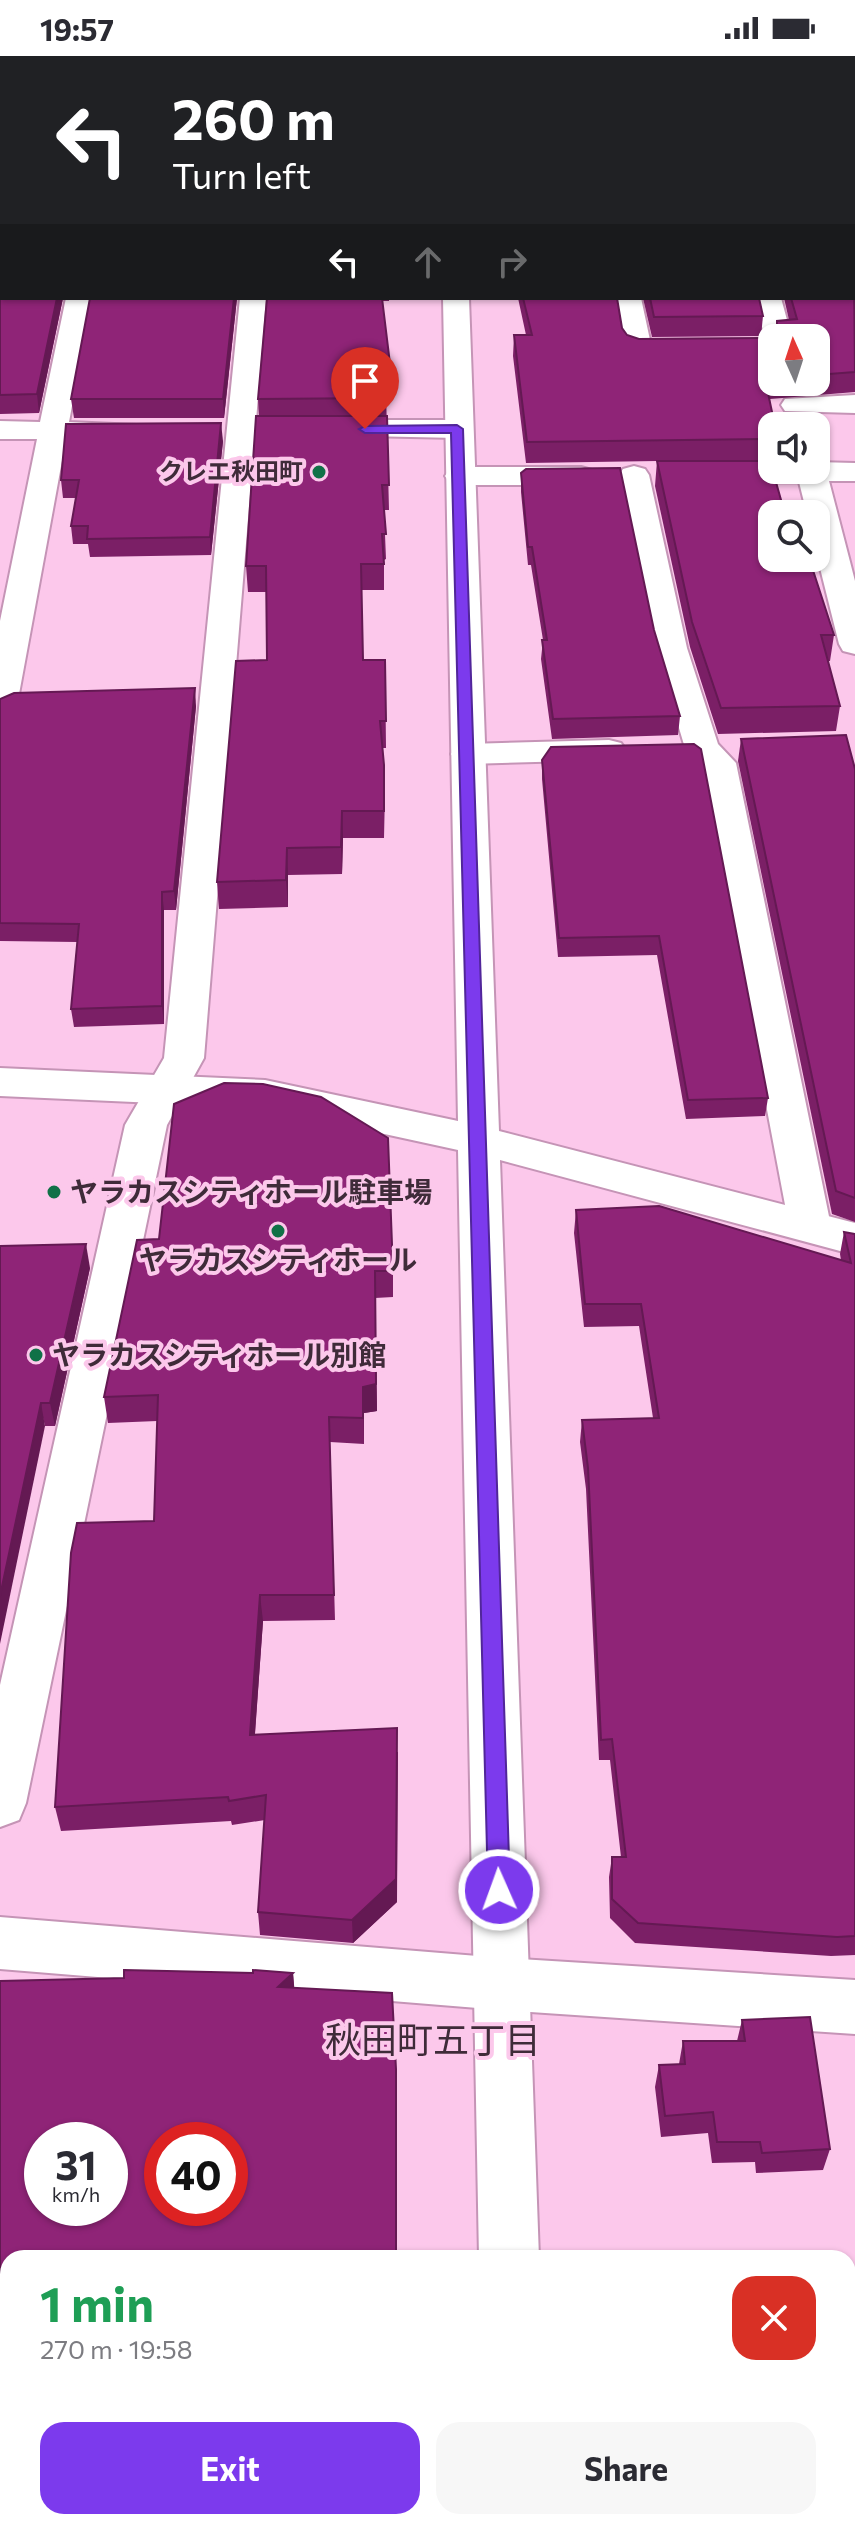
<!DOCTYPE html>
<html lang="en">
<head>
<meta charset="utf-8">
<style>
  body { margin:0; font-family:Commissioner,"Noto Sans JP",sans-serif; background:#f7f7f7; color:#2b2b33; height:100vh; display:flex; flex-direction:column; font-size:30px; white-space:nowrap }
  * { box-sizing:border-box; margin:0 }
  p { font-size:26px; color:#7c7c81 }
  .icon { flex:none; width:44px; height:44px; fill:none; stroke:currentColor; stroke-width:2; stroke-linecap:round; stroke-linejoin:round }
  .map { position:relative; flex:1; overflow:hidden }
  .panel { position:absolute; left:0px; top:2194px; width:856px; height:280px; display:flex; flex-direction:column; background:#fff; border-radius:24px 24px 0 0; box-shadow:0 2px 6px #0004 }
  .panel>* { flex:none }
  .top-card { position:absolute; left:0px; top:0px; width:856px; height:244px; box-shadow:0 2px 6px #0004; background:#202124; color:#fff; overflow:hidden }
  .needle { width:52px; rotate:357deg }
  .controls { position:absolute; left:758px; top:268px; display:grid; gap:16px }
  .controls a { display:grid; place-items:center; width:72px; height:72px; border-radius:16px; background:#fff; box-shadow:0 2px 6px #0004; font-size:40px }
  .speed { position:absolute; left:24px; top:2066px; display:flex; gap:16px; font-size:40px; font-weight:700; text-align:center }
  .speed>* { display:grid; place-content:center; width:104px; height:104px; border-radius:50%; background:#fff; box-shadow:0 2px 6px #0004; line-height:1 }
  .speed small { font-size:20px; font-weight:400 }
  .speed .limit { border:12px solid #d22; background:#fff; color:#111 }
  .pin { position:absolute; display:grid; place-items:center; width:68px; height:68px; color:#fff; margin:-82px -34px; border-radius:50% 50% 50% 0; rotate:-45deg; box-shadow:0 0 8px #0007 }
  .pin .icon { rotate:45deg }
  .me { position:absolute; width:88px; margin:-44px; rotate:358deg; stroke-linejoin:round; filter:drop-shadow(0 0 6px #0008) }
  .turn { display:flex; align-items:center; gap:28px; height:168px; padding:0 40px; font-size:36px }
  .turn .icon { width:104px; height:104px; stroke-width:2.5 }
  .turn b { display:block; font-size:56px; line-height:68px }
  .lanes { display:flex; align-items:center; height:76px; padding:0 40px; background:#0003; justify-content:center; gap:40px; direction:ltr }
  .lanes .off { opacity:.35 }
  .round { display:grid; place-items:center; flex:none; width:84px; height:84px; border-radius:24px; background:#f7f7f7 }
  .summary { display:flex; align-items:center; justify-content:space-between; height:136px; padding:0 40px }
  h1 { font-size:48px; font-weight:700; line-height:60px; color:#1e9e55 }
  .primary-button { display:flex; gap:16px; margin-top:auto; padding:16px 40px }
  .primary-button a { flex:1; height:92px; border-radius:24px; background:#7c3aed; color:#fff; font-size:32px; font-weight:700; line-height:92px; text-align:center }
  .primary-button a+a { background:#f7f7f7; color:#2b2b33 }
  .status { display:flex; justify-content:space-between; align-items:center; height:56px; padding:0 40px; background:#fff; direction:ltr }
  .status svg { height:22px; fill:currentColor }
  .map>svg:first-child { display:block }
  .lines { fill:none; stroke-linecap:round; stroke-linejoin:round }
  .minor-casing { stroke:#c594b6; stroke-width:4 }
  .tertiary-casing { stroke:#c594b6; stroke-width:4 }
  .minor { fill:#fff; fill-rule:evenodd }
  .tertiary { fill:#fff; fill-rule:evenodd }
  .wall { fill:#7b1f66; fill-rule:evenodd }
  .shaded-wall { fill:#641953 }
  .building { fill:#8f2477; stroke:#641953; stroke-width:2; fill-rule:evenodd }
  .route { fill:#7c3aed; stroke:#51269a; stroke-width:2 }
  .poi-dot { fill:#107147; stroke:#fcc8eb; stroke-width:3 }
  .labels { text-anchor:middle; stroke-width:8; stroke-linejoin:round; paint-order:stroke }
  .far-poi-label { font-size:24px; font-weight:bold; fill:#3f2b39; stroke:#fcc8eb; text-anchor:end }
  .poi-label { font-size:28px; font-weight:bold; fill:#3f2b39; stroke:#fcc8eb; text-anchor:start }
  .near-neighbourhood-label { font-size:36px; fill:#3f2b39; stroke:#fcc8eb }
</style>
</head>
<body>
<div class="status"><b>19:57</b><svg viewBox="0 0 49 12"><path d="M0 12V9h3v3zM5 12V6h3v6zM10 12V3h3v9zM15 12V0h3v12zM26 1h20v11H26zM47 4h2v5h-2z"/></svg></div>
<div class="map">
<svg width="855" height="2474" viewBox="0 0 855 2474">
  <rect width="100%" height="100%" fill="#fcc8eb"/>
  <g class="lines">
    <g class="minor-casing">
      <g id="minor">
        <polygon points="66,242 92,242 69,366 137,369 142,375 137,381 66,383 17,649 12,656 0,659 0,565 37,383 0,383 0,365 40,366"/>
        <polygon points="240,242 266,242 204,1002 167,1069 26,1747 19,1764 0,1771 0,1629 125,1069 164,1002"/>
        <polygon points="615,242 641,242 650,284 765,283 755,242 781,242 792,282 772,282 772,299 638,300 628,298 624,292"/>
        <polygon points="855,339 855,357 785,355 781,349 785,343"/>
        <polygon points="328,364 457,364 467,367 472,373 467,379 457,382 318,379 313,373 318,367"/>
        <polygon points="816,406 855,407 855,425 829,425 855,525 855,598 843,595 839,588 816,496 816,458 807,458 799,426 713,427 702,424 698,418 702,412 772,408 772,414 816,414"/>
        <polygon points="634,410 645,413 649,419 687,592 718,688 736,707 831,1170 825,1181 810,1186 795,1181 789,1170 702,710 685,692 655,592 619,419 623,413"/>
        <polygon points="460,411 581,411 592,414 596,420 592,426 581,429 460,429 449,426 445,420 449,414"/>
        <polygon points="609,684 621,687 626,694 621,701 609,704 468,708 456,705 451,698 456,691 468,688"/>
        <polygon points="0,1861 502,1902 855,1924 855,1978 502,1954 0,1913"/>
      </g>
    </g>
    <g class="tertiary-casing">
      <g id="tertiary">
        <rect x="437" y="0" width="22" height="2"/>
        <polygon points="443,242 469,242 499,1075 855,1167 855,1199 500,1104 539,2202 479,2202 458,1094 265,1052 0,1040 0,1012 265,1024 458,1065"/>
        <rect x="484" y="2466" width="66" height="8"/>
      </g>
    </g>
    <use href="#minor" class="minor"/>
    <use href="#tertiary" class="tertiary"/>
  </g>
  <g class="wall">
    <polygon points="0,0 363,0 359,2 2,2 2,242 63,242 39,357 0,358"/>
    <path d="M499 0H855V336L770 343 772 370V404L662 405 772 458 834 579 830 605H828L840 650 836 675 718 678 690 591 655 430 657 405 526 407 513 300 514 279H526L518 242H617L622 272 627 279 639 283 774 282 777 265 789 264 784 242H854V2H500ZM772 282H816V326H772Z"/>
    <polygon points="237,242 224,362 74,362 71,343"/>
    <polygon points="267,242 389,242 389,245 382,245 391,316 391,335 386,336 389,454 384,454 386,503 384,504 384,534 361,534 363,604 385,604 386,692 382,692 385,736 384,782 343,782 342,818 288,819 288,851 219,853 217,826 267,604 267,536 248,536 246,510 259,360 258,343"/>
    <polygon points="643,242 759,242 763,260 761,280 652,281"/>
    <polygon points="223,385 211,499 90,501 88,488 73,488 71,470 76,442 63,442 61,424"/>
    <polygon points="521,417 654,574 680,660 678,679 552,683 541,603 543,584 531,509 528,509 521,436"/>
    <polygon points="0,643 196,650 176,854 164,854 164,968 74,971 71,953 77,886 0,885"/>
    <polygon points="741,683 855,713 855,1166 832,1158 738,705"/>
    <polygon points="542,704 768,1042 765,1060 686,1063 657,899 558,901 542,723"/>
    <polygon points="576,1154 841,1204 840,1198 844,1176 855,1178 855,1899 831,1900 635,1887 610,1862 609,1821 612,1801 621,1801 610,1704 599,1704 586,1433 580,1386 582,1364 653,1362 639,1270 584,1271 574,1177"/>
    <polygon points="137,1184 393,1215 393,1241 375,1242 377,1355 364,1357 364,1388 330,1386 335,1564 263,1565 255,1678 398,1696 397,1846 353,1887 260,1879 258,1856 265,1764 232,1769 231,1765 61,1775 55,1751 154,1465 157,1365 108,1367 104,1341"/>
    <polygon points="0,1190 90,1212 55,1370 45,1370"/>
    <path d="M124 1914 253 1917V1914L293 1917 294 1932 392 1937 396 2035 397 2202H8V2466H339V2474H0V1925L124 1922ZM42 2084H110V2152H42ZM162 2084H230V2152H162Z"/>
    <polygon points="742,1964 830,2093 823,2114 756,2117 755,2106 712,2107 708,2077 661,2081 655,2031 659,2009 679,2008 683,1985 737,1985"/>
    <rect x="848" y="2259" width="7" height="186"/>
  </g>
  <g class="shaded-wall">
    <polygon points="326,0 363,0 359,2 322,2"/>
    <polygon points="57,242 63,242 39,357 37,338"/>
    <polygon points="234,242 237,242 224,362 223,343"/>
    <polygon points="221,367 223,385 211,499 210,481"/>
    <polygon points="195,632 196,650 176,854 174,835"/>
    <polygon points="342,755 343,782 342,818 341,791"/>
    <polygon points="287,792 288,819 288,851 286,824"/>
    <polygon points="162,836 164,854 164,968 162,950"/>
    <polygon points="86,1188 90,1212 55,1370 50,1347"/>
    <polygon points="375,1215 377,1355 364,1357 364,1388 363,1331"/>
    <polygon points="41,1347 45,1370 0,1588 0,1540"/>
    <polygon points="260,1539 263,1565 253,1703 250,1679"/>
    <polygon points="397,1672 397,1846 353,1887 352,1864"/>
    <polygon points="293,1917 295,1940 278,1931"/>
  </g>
  <g class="building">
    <polygon points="3,0 326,0 322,2 2,2 2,242 57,242 37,338 0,339 0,1"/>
    <polygon points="503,0 855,0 855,23 854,24 854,2 504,2"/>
    <polygon points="854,34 855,40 854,202"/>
    <polygon points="854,218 855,316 816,319 816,282 772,282 772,322 765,323 775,370 772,370 772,383 527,386 514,279 532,279 523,242 617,242 622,272 627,279 639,283 774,282 777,279 777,265 797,263 791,242 854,242"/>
    <polygon points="90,242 234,242 223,343 71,343"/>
    <polygon points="267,242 382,242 391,316 386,317 386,342 258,343"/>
    <polygon points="650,242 759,242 763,260 654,261"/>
    <polygon points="256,360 387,360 389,429 382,429 386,478 382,478 384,508 361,508 363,604 385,604 386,665 380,665 384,709 384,755 342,755 341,791 287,792 286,824 217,826 236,605 267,604 266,510 246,510"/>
    <polygon points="221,367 210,481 87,483 88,470 71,470 79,424 61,424 66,368"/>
    <polygon points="657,405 770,405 785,458 772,458 772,502 809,502 834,579 821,579 840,650 721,652 692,566"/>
    <polygon points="620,412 654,574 680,660 553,663 542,584 547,584 532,491 528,491 521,417 526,413"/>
    <polygon points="195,632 174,835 162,836 162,950 71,953 79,868 0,867 0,643 14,637"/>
    <polygon points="846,679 855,713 855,1142 836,1135 741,683"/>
    <polygon points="694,688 701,693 768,1042 688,1044 659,880 559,882 542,704 551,691"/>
    <polygon points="224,1027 263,1028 321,1041 388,1082 393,1215 375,1215 376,1328 363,1331 363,1362 329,1361 334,1539 260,1539 250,1679 397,1672 396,1823 352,1864 258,1856 266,1739 229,1745 228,1741 55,1751 71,1497 77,1467 154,1465 158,1339 104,1341 137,1184 159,1183 174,1048"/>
    <polygon points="659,1150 851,1207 844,1176 855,1178 855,1880 837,1881 638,1867 612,1843 612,1801 626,1801 612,1683 601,1684 588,1412 582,1364 659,1362 641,1248 585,1248 576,1154"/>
    <polygon points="86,1188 50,1347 41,1347 0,1540 0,1190"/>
    <path d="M124 1914 253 1917V1914L293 1917 278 1931 392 1937 396 2013V2202H8V2466H337V2474H278V2472H178V2474H0V1925L124 1922ZM42 2084H110V2152H42ZM162 2084H230V2152H162Z"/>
    <polygon points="810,1961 830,2093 762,2097 760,2086 717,2086 713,2056 665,2060 659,2009 685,2008 683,1985 745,1985 742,1964"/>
    <polygon points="848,2259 855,2259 855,2429 848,2430"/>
  </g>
  <polygon class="route" points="457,369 463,373 510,1834 507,1841 499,1844 491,1841 488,1834 451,377 365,377 359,373 365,370"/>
  <g class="poi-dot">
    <circle cx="319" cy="416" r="8"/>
    <circle cx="54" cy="1136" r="8"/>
    <circle cx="278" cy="1175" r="8"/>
    <circle cx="36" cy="1299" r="8"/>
  </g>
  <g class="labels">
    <g class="far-poi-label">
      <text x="303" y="424">クレエ秋田町</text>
    </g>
    <g class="poi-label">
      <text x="70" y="1146">ヤラカスシティホール駐車場</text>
      <text x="278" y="1214" text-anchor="middle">ヤラカスシティホール</text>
      <text x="52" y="1309">ヤラカスシティホール別館</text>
    </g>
    <g class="near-neighbourhood-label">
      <text x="433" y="1997">秋田町五丁目</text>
    </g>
  </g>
</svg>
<div class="controls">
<a><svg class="needle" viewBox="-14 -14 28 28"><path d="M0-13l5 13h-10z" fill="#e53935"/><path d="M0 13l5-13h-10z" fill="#7c7c81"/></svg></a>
<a><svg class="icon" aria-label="sound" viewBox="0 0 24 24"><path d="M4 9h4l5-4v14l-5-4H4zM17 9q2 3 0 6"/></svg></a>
<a><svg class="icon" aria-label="search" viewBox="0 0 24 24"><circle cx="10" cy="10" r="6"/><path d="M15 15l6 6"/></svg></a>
</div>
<div class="speed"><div>31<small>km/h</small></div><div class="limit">40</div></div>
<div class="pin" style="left:365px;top:373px;background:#d93025"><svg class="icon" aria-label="arrive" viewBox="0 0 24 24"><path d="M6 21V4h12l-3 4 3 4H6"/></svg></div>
<svg class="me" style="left:499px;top:1834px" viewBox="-20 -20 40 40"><circle r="17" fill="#7c3aed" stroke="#fff" stroke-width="3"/><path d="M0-11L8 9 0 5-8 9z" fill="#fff"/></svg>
<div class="top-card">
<div class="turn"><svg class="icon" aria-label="left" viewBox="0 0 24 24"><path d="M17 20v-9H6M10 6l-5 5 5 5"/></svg><div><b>260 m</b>Turn left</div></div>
<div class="lanes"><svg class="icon" aria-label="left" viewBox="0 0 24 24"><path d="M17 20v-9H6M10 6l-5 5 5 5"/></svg><svg class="icon off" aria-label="ahead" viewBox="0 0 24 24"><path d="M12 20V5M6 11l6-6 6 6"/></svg><svg class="icon off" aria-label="right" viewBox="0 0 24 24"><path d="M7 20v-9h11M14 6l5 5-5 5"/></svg></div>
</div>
<section class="panel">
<div class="summary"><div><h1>1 min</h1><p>270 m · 19:58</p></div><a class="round" style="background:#d93025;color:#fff"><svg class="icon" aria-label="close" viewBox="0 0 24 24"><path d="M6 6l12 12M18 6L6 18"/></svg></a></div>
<div class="primary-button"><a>Exit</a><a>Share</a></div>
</section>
</div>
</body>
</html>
